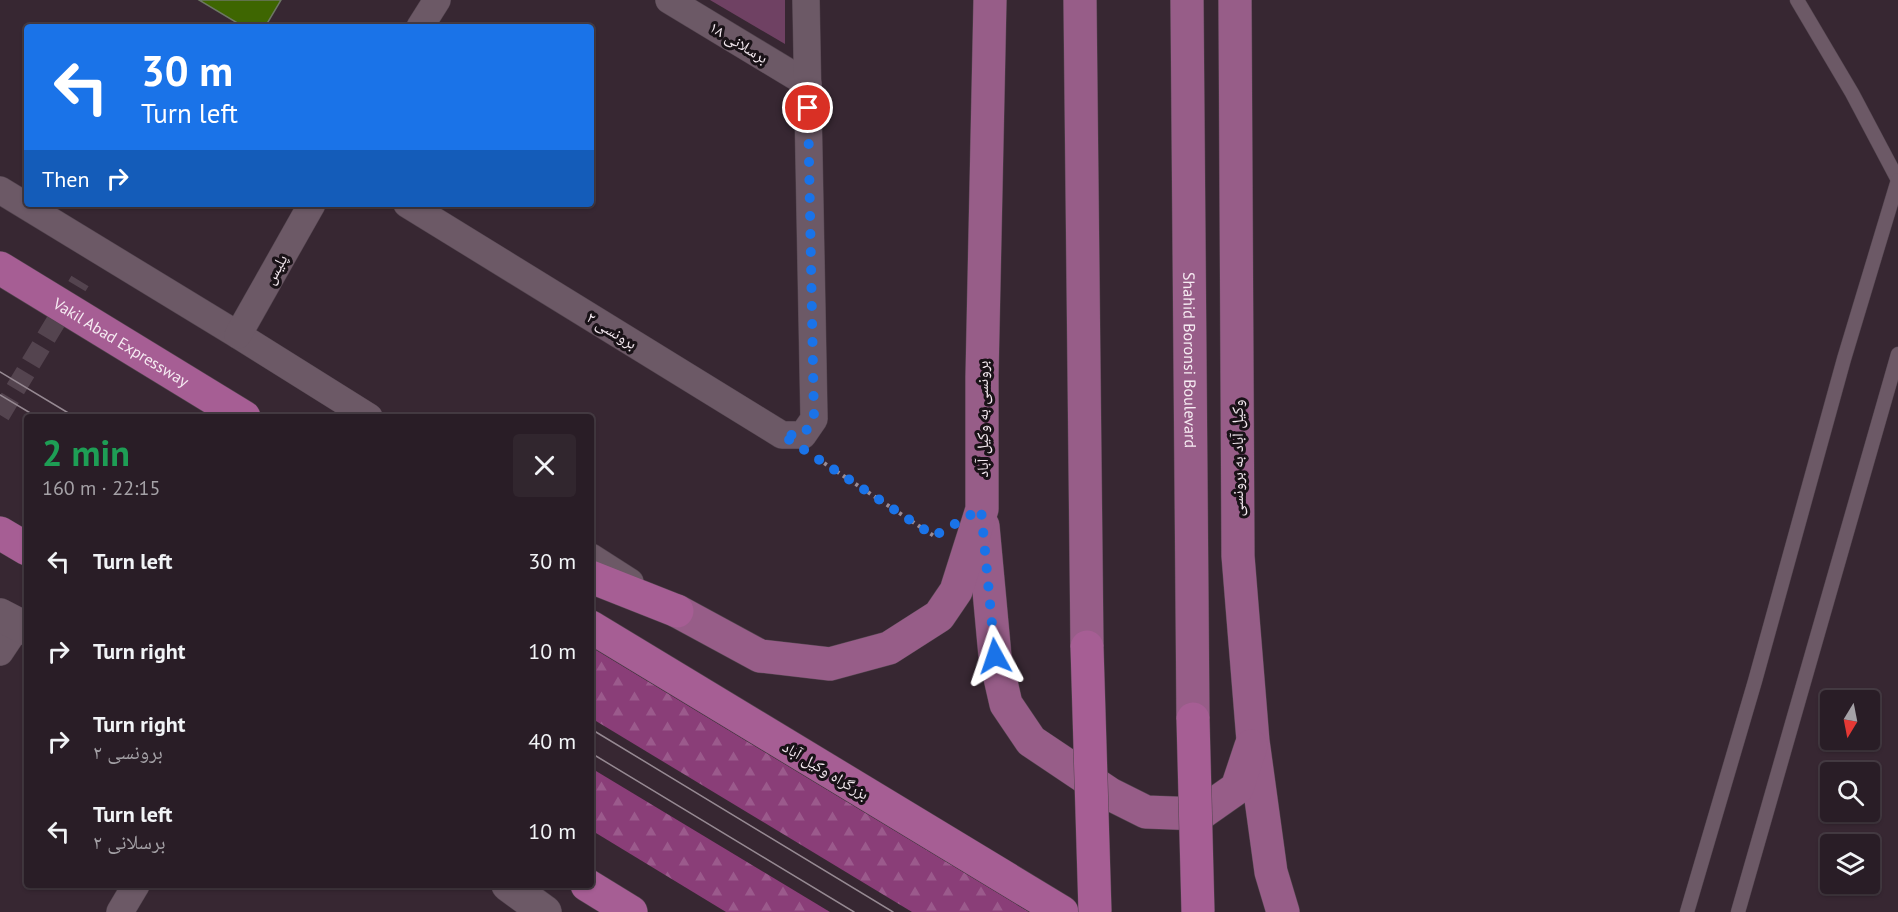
<!DOCTYPE html>
<html lang="en">
<head>
<meta charset="utf-8">
<style>
  body { margin:0; font-family:"PT Sans","Noto Naskh Arabic",sans-serif; background:#31262e; color:#f1f3f6; height:100vh; display:flex; flex-direction:column; font-size:22px; white-space:nowrap }
  * { box-sizing:border-box; margin:0 }
  p { font-size:20px; color:#a5a2a7 }
  .icon { flex:none; width:33px; height:33px; fill:none; stroke:currentColor; stroke-width:2; stroke-linecap:round; stroke-linejoin:round }
  .map { position:relative; flex:1; overflow:hidden }
  .side { position:absolute; left:24px; top:414px; width:570px; height:474px; display:flex; flex-direction:column; background:#291d26; border-radius:6px; box-shadow:0 2px 4px #0004,0 0 0 2px #453b43 }
  .side>* { flex:none }
  .hud { position:absolute; left:24px; top:24px; width:570px; height:183px; border-radius:6px; box-shadow:0 2px 4px #0004,0 0 0 2px #453b43; background:#1a73e8; color:#fff; overflow:hidden }
  .needle { width:39px; rotate:190deg }
  .buttons { position:absolute; left:1820px; top:690px; display:grid; gap:12px }
  .buttons a { display:grid; place-items:center; width:60px; height:60px; border-radius:6px; background:#291d26; box-shadow:0 2px 4px #0004,0 0 0 2px #453b43; font-size:30px }
  .pin { position:absolute; display:grid; place-items:center; width:51px; height:51px; color:#fff; margin:-26px; border:3px solid #fff; border-radius:50%; box-shadow:0 2px 6px #0007 }
  .me { position:absolute; width:66px; margin:-33px; rotate:355deg; stroke-linejoin:round; filter:drop-shadow(0 0 4px #0008) }
  .turn { display:flex; align-items:center; gap:21px; height:126px; padding:0 18px; font-size:27px }
  .turn .icon { width:78px; height:78px; stroke-width:2.5 }
  .turn b { display:block; font-size:42px; line-height:51px }
  .then { display:flex; align-items:center; height:57px; padding:0 18px; background:#0003; gap:12px; font-size:22px }
  .round { display:grid; place-items:center; flex:none; width:63px; height:63px; border-radius:6px; background:#31262e }
  .head { display:flex; align-items:center; justify-content:space-between; height:102px; padding:0 18px }
  h1 { font-size:36px; font-weight:700; line-height:45px; color:#1e9e55 }
  ul { padding:0; list-style:none }
  li { display:flex; align-items:center; gap:18px; height:90px; padding:0 18px }
  li div { flex:1 }
  li b { display:block; font-size:22px }
  li em { font-style:normal }
  .map>svg:first-child { display:block }
  .forest { fill:url(#forest-firs) }
  .green { fill:#6f4163 }
  .building { fill:#3e6601; stroke:#6d7764; stroke-width:1.5 }
  .lines { fill:none; stroke-linecap:round; stroke-linejoin:round }
  .pedestrian-tunnel { stroke:#54444f; stroke-width:20; stroke-dasharray:20 10; stroke-linecap:butt }
  .service-casing { stroke:#52444e; stroke-width:15 }
  .minor-casing { stroke:#52444e; stroke-width:28 }
  .tertiary-casing { stroke:#52444e; stroke-width:34 }
  .secondary-casing { stroke:#52444e; stroke-width:34 }
  .primary-casing { stroke:#52444e; stroke-width:34 }
  .trunk-casing { stroke:#52444e; stroke-width:34 }
  .path { stroke:#998b94; stroke-width:4; stroke-dasharray:3 4.5; stroke-linecap:butt }
  .service { stroke:#6c5966; stroke-width:14 }
  .minor { stroke:#6c5966; stroke-width:27 }
  .tertiary { stroke:#6c5966; stroke-width:33 }
  .secondary { stroke:#6c5966; stroke-width:33 }
  .primary { stroke:#975d88; stroke-width:33 }
  .trunk { stroke:#a65e94; stroke-width:33 }
  .tram { stroke:#968992; stroke-width:1.5 }
  .trunk-bridge-casing { stroke:#52444e; stroke-width:34; stroke-linecap:butt }
  .trunk-bridge { stroke:#a65e94; stroke-width:33 }
  .route { stroke:#1a73e8; stroke-width:10; stroke-dasharray:0 18 }
  .labels { text-anchor:middle; stroke-width:6; stroke-linejoin:round; paint-order:stroke }
  .street-label { font-size:16px; fill:#f6ebf2; stroke:#191217 }
</style>
</head>
<body>
<div class="map">
<svg width="1898" height="912" viewBox="0 0 1898 912">
  <defs>
    <pattern id="forest-firs" width="22" height="20" patternUnits="userSpaceOnUse" patternTransform="scale(1.5)"><rect width="22" height="20" fill="#8a3e78"/><path d="M5 1l3.5 6h-7zM16 11l3.5 6h-7z" fill="#9b5a8c"/></pattern>
  </defs>
  <rect width="100%" height="100%" fill="#372732"/>
  <g class="forest">
    <polygon points="591,647 1029,912 912,912 591,718"/>
    <polygon points="591,768 830,912 726,912 591,830"/>
  </g>
  <polygon class="green" points="710,0 785,0 785,44"/>
  <polygon class="building" points="199,0 281,0 265,27 244,27"/>
  <g class="lines">
    <polyline class="pedestrian-tunnel" points="0,415 80,281"/>
    <g class="service-casing">
      <g id="service">
        <polyline points="1797,0 1852,93 1898,180"/>
        <polyline points="1687,912 1755,681 1844,359 1898,180"/>
        <polyline points="1738,912 1898,354"/>
      </g>
    </g>
    <g class="minor-casing">
      <g id="minor">
        <polyline points="669,0 808,84"/>
        <polyline points="420,27 437,0"/>
        <polyline points="0,190 238,335 369,417"/>
        <polyline points="407,204 782,435 803,435 814,419 806,0"/>
        <polyline points="238,335 312,204"/>
        <polyline points="591,557 630,582"/>
        <polyline points="0,652 18,625"/>
        <polyline points="120,912 136,885"/>
      </g>
    </g>
    <g class="tertiary-casing">
      <polyline id="tertiary" points="508,885 545,912"/>
    </g>
    <g class="secondary-casing">
      <polyline id="secondary" points="0,615 27,629"/>
    </g>
    <g class="primary-casing">
      <g id="primary">
        <polyline points="1080,0 1087,647"/>
        <path id="s1" d="M1187 0 1193 719"/>
        <polyline points="1235,0 1238,556 1253,741 1271,872 1283,912"/>
        <polyline points="983,526 995,656 1006,704 1031,741 1110,794 1146,812 1200,814 1237,788 1251,746"/>
        <polyline points="677,611 760,656 830,664 889,648 939,616 956,591 982,509 982,376 990,0"/>
      </g>
    </g>
    <g class="trunk-casing">
      <g id="trunk">
        <path id="s2" d="M0 268 244 417"/>
        <polyline points="0,533 27,549"/>
        <polyline points="591,577 677,611"/>
        <polyline points="591,627 1062,912"/>
        <polyline points="587,885 631,912"/>
      </g>
    </g>
    <polyline class="path" points="818,459 934,536 942,532"/>
    <use href="#service" class="service"/>
    <use href="#minor" class="minor"/>
    <use href="#tertiary" class="tertiary"/>
    <use href="#secondary" class="secondary"/>
    <use href="#primary" class="primary"/>
    <use href="#trunk" class="trunk"/>
    <g class="tram">
      <polyline points="0,372 75,417"/>
      <polyline points="0,395 37,417"/>
      <polyline points="591,729 893,912"/>
      <polyline points="591,753 854,912"/>
    </g>
    <g class="trunk-bridge-casing">
      <g id="trunk-bridge">
        <polyline points="1087,647 1095,912"/>
        <polyline points="1193,719 1198,912"/>
      </g>
    </g>
    <use href="#trunk-bridge" class="trunk-bridge"/>
  </g>
  <g class="lines">
    <polyline class="route" points="808,108 814,419 803,435 782,435 934,536 981,509 995,656"/>
  </g>
  <g class="labels">
    <g class="street-label">
      <text transform="translate(739 42) rotate(31)" y="6">برسلانی ۱۸</text>
      <text transform="translate(275 269) rotate(-61)" y="6">پلیس</text>
      <text transform="translate(612 330) rotate(32)" y="6">برونسی ۲</text>
      <text dy="6" stroke="none"><textPath href="#s2" startOffset="142">Vakil Abad Expressway</textPath></text>
      <text dy="6" stroke="none"><textPath href="#s1" startOffset="360">Shahid Boronsi Boulevard</textPath></text>
      <text transform="translate(982 419) rotate(-90)" y="6">برونسی به وکیل آباد</text>
      <text transform="translate(1237 458) rotate(-90)" y="6">وکیل آباد به برونسی</text>
      <text transform="translate(826 770) rotate(31)" y="6">بزرگراه وکیل آباد</text>
    </g>
  </g>
</svg>
<div class="buttons">
<a><svg class="needle" viewBox="-14 -14 28 28"><path d="M0-13l5 13h-10z" fill="#e53935"/><path d="M0 13l5-13h-10z" fill="#a5a2a7"/></svg></a>
<a><svg class="icon" aria-label="search" viewBox="0 0 24 24"><circle cx="10" cy="10" r="6"/><path d="M15 15l6 6"/></svg></a>
<a><svg class="icon" aria-label="layers" viewBox="0 0 24 24"><path d="M12 4l9 5-9 5-9-5zM3 14l9 5 9-5"/></svg></a>
</div>
<div class="pin" style="left:808px;top:108px;background:#d93025"><svg class="icon" aria-label="arrive" viewBox="0 0 24 24"><path d="M6 21V4h12l-3 4 3 4H6"/></svg></div>
<svg class="me" style="left:995px;top:656px" viewBox="-20 -20 40 40"><path d="M0-17L14 15 0 8-14 15z" fill="#1a73e8" stroke="#fff" stroke-width="4"/></svg>
<div class="hud">
<div class="turn"><svg class="icon" aria-label="left" viewBox="0 0 24 24"><path d="M17 20v-9H6M10 6l-5 5 5 5"/></svg><div><b>30 m</b>Turn left</div></div>
<div class="then">Then<svg class="icon" aria-label="right" viewBox="0 0 24 24"><path d="M7 20v-9h11M14 6l5 5-5 5"/></svg></div>
</div>
<section class="side">
<div class="head"><div><h1>2 min</h1><p>160 m · 22:15</p></div><a class="round"><svg class="icon" aria-label="close" viewBox="0 0 24 24"><path d="M6 6l12 12M18 6L6 18"/></svg></a></div>
<ul>
<li><svg class="icon" aria-label="left" viewBox="0 0 24 24"><path d="M17 20v-9H6M10 6l-5 5 5 5"/></svg><div><b>Turn left</b></div><em>30 m</em></li>
<li><svg class="icon" aria-label="right" viewBox="0 0 24 24"><path d="M7 20v-9h11M14 6l5 5-5 5"/></svg><div><b>Turn right</b></div><em>10 m</em></li>
<li><svg class="icon" aria-label="right" viewBox="0 0 24 24"><path d="M7 20v-9h11M14 6l5 5-5 5"/></svg><div><b>Turn right</b><p>برونسی ۲</p></div><em>40 m</em></li>
<li><svg class="icon" aria-label="left" viewBox="0 0 24 24"><path d="M17 20v-9H6M10 6l-5 5 5 5"/></svg><div><b>Turn left</b><p>برسلانی ۲</p></div><em>10 m</em></li>
</ul>
</section>
</div>
</body>
</html>
